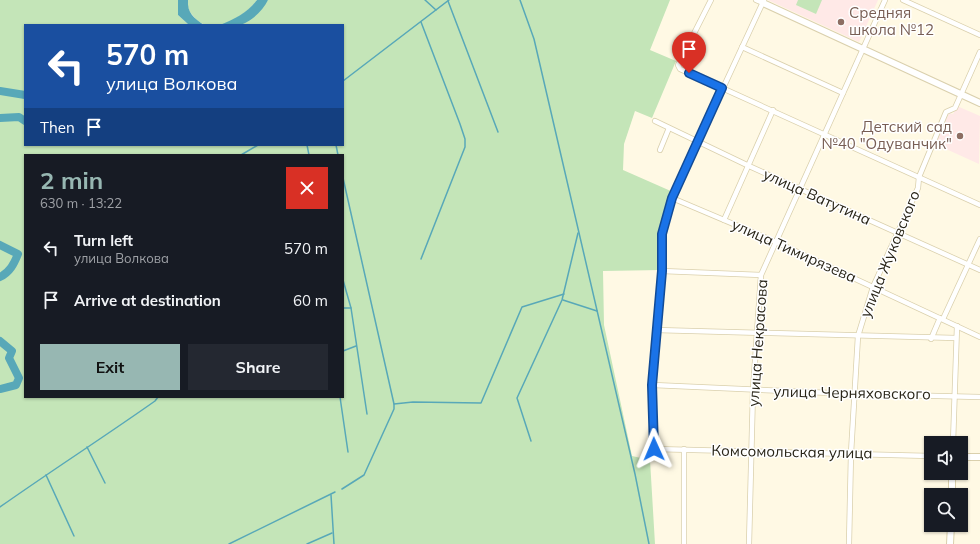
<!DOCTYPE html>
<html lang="en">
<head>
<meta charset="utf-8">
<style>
  body { margin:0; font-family:Mulish,sans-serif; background:#242831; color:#f1f3f6; height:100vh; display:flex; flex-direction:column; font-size:15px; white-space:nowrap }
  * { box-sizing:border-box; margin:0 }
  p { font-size:13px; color:#9ea1a6 }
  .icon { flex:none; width:22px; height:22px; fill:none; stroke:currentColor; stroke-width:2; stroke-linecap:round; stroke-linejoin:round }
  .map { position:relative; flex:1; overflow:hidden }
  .drawer { position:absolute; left:24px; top:154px; width:320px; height:244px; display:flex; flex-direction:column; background:#171b24; border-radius:0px; box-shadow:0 1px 3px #0004 }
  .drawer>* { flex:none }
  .top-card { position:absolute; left:24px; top:24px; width:320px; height:122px; border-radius:0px; box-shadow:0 1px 3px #0004; background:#1a4fa0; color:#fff; overflow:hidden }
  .buttons { position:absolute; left:924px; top:436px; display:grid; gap:8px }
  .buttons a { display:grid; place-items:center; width:44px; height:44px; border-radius:0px; background:#171b24; box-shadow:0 1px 3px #0004; font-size:20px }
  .pin { position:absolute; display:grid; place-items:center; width:34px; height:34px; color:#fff; margin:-41px -17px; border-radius:50% 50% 50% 0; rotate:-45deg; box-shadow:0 0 4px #0007 }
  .pin .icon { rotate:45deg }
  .me { position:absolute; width:44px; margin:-22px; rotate:359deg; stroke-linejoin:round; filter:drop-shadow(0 0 3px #0008) }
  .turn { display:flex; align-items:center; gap:14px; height:84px; padding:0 16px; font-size:18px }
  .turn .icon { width:52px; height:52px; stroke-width:2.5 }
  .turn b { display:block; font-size:28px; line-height:34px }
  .then { display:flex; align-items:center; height:38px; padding:0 16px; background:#0003; gap:8px; font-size:15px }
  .round { display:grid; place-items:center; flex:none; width:42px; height:42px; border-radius:0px; background:#242831 }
  .headline { display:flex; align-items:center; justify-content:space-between; height:68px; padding:0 16px }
  h1 { font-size:24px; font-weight:700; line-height:30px; color:#97b7b2 }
  .action { display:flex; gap:8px; margin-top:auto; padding:8px 16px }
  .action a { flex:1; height:46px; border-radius:0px; background:#97b7b2; color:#111; font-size:16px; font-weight:700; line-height:46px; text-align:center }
  .action a+a { background:#242831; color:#f1f3f6 }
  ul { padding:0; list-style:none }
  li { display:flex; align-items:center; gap:12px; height:52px; padding:0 16px }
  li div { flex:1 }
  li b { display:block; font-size:15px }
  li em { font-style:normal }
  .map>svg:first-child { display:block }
  .education { fill:#ffe9e7 }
  .green { fill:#c4e5b8; fill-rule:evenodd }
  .water { fill:#58a8b8 }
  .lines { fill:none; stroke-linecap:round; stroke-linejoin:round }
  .stream { stroke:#58a8b8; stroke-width:1.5 }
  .river { stroke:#58a8b8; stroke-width:8 }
  .street-casing { stroke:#dad0ad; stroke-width:6 }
  .secondary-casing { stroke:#dad0ad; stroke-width:8 }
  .street { stroke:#fff; stroke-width:4.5 }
  .secondary { stroke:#fff; stroke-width:6 }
  .route-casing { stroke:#114b97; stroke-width:10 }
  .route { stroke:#1a73e8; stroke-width:7 }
  .education-dot { fill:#8d6e63; stroke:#fff; stroke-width:1.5 }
  .labels { text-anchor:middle; stroke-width:3; stroke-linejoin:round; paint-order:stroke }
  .education-label { font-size:15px; fill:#785e54; stroke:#fff; text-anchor:start }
  .street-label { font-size:15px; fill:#292518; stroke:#fff }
</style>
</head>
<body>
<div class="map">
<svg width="980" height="544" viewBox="0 0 980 544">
  <rect width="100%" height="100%" fill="#fff9e4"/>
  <g class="education">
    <polygon points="768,0 878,0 859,42"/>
    <polygon points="957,106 980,116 979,164 935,144 949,113 953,114"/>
  </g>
  <g class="green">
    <path d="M0 0H178V15L189 25H25V145H343V25H237L268 0H670L650 50 676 61 652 118 635 111 624 144 623 170 673 192 660 234 661 270 603 271 604 325 632 456 650 460 655 544H0ZM25 155H343V397H25Z"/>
    <path d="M188 0H257C245 17 211 38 194 17 189 11 187 8 188 0Z"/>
    <polygon points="798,0 822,0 816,14 796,5"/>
  </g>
  <g class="water">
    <path d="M178 0H188C187 13 194 18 204 25H189L178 15Z"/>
    <path d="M257 0H268C263 10 251 23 239 25 233 26 226 25 220 25 235 19 247 13 257 0Z"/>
  </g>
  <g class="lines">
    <g class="stream">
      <polyline points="425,0 436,10"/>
      <polyline points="520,0 534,39 635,474 649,544"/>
      <polyline points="448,1 498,132"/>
      <polyline points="421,22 460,124 465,139 465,147 421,259"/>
      <polyline points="343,81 449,0"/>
      <polyline points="307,145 309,155"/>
      <polyline points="336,145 338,155"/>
      <polyline points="241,155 258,145"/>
      <polyline points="343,280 351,308 367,414"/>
      <polyline points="563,300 597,311"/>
      <polyline points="343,308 351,308"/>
      <polyline points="343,351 356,346"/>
      <polyline points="340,397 348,452"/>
      <polyline points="394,404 413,402 481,403 522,307 564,294"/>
      <polyline points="531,441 517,398 562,300 578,233"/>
      <polyline points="87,447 105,483"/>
      <polyline points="46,475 74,536"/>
      <polyline points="342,489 364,475 394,409 394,404 343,178"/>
      <polyline points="331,495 334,544"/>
      <path d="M0 507C51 471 104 437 155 401L158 397"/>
      <polyline points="229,544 335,492"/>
      <polyline points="307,544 332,533"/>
    </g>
    <g class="river">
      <polyline points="0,91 25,95"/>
      <polyline points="0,118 19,117 25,121"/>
      <path d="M0 245 18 254C14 264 10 272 0 277"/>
      <polyline points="0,341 12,351 9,358 19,378 16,385 0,389"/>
    </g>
    <g class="street-casing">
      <g id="street">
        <polyline points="711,0 678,65 680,69 980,205"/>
        <polyline points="756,0 763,3"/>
        <polyline points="764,0 672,198 662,234 662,271 653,385 654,449 931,456"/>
        <polyline points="903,0 980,35"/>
        <polyline points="742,47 843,93"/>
        <polyline points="655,121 749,166 980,270"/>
        <polyline points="660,150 669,128"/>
        <polyline points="672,198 776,242 980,337"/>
        <polyline points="724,220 773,110"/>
        <polyline points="662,271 761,275"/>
        <polyline points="943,319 980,239"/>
        <polyline points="656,330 956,338"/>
        <polyline points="931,339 940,318"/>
        <polyline points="653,385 854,394 980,397"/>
        <polyline points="953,443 957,326"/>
        <polyline points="684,449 684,544"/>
        <polyline points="749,544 753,390 761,275 885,0"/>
        <polyline points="849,544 851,453 858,336 873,287 918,188 919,177 946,112 955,108 980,52"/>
      </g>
    </g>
    <g class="secondary-casing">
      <g id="secondary">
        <polyline points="763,3 980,103"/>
        <polyline points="961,457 980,457"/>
        <polyline points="952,495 952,473"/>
        <polyline points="950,544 951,525"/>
      </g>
    </g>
    <use href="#street" class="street"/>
    <use href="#secondary" class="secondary"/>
  </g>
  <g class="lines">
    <g class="route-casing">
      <polyline id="route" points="654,449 652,385 662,271 662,234 672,198 722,88 689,73"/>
    </g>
    <use href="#route" class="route"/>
  </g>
  <g class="education-dot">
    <circle cx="841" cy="22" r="4"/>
    <circle cx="960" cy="136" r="4"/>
  </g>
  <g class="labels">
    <g class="education-label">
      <text x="849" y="18">Средняя<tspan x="849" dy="17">школа №12</tspan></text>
      <text x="952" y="132" text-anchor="end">Детский сад<tspan x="952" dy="17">№40 "Одуванчик"</tspan></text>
    </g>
    <g class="street-label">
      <text transform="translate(817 197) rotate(24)" y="5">улица Ватутина</text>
      <text transform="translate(794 251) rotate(24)" y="5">улица Тимирязева</text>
      <text transform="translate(890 254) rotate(-68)" y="5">улица Жуковского</text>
      <text transform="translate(758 343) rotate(-86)" y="5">улица Некрасова</text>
      <text transform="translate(852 393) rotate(1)" y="5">улица Черняховского</text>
      <text transform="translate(792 452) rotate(1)" y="5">Комсомольская улица</text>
    </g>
  </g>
</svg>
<div class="buttons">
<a><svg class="icon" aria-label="sound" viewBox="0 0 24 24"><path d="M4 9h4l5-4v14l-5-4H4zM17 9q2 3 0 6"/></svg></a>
<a><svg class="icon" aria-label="search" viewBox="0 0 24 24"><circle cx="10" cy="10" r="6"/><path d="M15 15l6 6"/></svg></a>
</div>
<div class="pin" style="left:689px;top:73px;background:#d93025"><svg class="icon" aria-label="arrive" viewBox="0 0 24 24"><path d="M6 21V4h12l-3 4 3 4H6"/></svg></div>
<svg class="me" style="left:654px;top:449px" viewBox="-20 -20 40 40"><path d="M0-17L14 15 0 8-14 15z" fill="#1a73e8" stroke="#fff" stroke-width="4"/></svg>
<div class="top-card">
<div class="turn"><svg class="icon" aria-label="left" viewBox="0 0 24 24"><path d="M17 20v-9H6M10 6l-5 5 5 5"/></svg><div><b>570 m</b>улица Волкова</div></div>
<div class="then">Then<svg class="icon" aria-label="arrive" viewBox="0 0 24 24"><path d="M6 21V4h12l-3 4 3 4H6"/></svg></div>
</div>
<section class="drawer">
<div class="headline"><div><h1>2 min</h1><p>630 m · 13:22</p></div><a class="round" style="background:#d93025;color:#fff"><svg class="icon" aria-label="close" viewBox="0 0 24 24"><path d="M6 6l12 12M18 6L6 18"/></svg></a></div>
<ul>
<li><svg class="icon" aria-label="left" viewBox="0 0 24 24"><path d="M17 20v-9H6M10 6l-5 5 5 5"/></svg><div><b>Turn left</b><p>улица Волкова</p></div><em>570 m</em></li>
<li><svg class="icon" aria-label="arrive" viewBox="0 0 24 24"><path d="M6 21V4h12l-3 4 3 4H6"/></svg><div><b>Arrive at destination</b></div><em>60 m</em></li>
</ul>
<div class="action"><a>Exit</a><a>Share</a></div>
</section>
</div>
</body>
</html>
